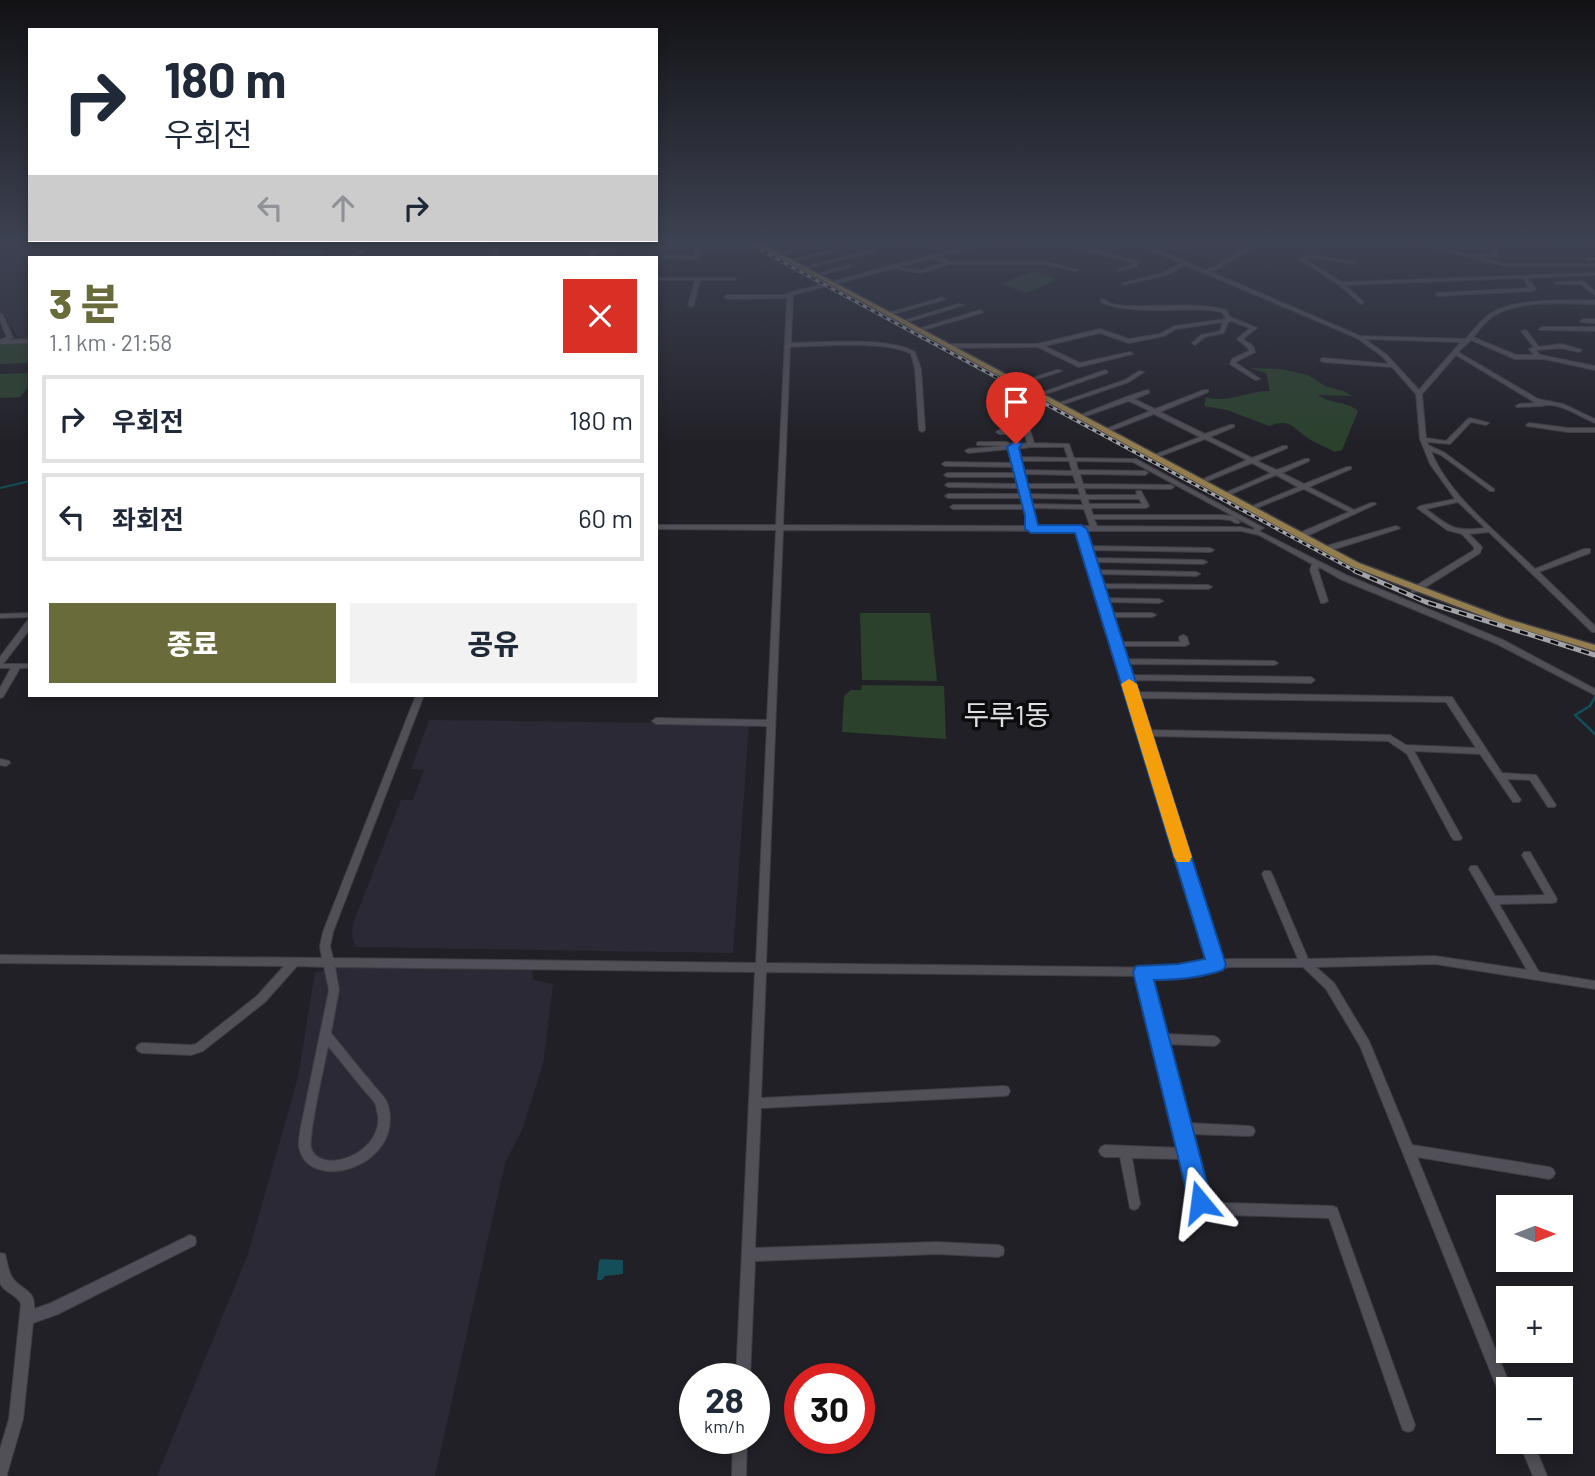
<!DOCTYPE html>
<html lang="ko">
<head>
<meta charset="utf-8">
<style>
  body { margin:0; font-family:Barlow,"Noto Sans KR",sans-serif; background:#f2f2f3; color:#1f2937; height:100vh; display:flex; flex-direction:column; font-size:26px; white-space:nowrap }
  * { box-sizing:border-box; margin:0 }
  p { font-size:23px; color:#747a83 }
  .icon { flex:none; width:38px; height:38px; fill:none; stroke:currentColor; stroke-width:2; stroke-linecap:round; stroke-linejoin:round }
  .map { position:relative; flex:1; overflow:hidden }
  .details { position:absolute; left:28px; top:256px; width:630px; height:441px; display:flex; flex-direction:column; background:#fff; border-radius:0px; box-shadow:0 4px 10px #0003 }
  .details>* { flex:none }
  .hud { position:absolute; left:28px; top:28px; width:630px; height:214px; border-radius:0px; box-shadow:0 4px 10px #0003; background:#fff; color:#1f2937; overflow:hidden }
  .needle { width:46px; rotate:90deg }
  .buttons { position:absolute; left:1496px; top:1195px; display:grid; gap:14px }
  .buttons a { display:grid; place-items:center; width:77px; height:77px; border-radius:0px; background:#fff; box-shadow:0 4px 10px #0003; font-size:35px }
  .speed { position:absolute; left:679px; top:1363px; display:flex; gap:14px; font-size:35px; font-weight:700; text-align:center }
  .speed>* { display:grid; place-content:center; width:91px; height:91px; border-radius:50%; background:#fff; box-shadow:0 4px 10px #0003; line-height:1 }
  .speed small { font-size:18px; font-weight:400 }
  .speed .limit { border:10px solid #d22; background:#fff; color:#111 }
  .pin { position:absolute; display:grid; place-items:center; width:60px; height:60px; color:#fff; margin:-72px -30px; border-radius:50% 50% 50% 0; rotate:-45deg; box-shadow:0 0 7px #0007 }
  .pin .icon { rotate:45deg }
  .me { position:absolute; width:77px; margin:-38px; rotate:344deg; stroke-linejoin:round; filter:drop-shadow(0 0 5px #0008) }
  .turn { display:flex; align-items:center; gap:24px; height:147px; padding:0 21px; font-size:32px }
  .turn .icon { width:91px; height:91px; stroke-width:2.5 }
  .turn b { display:block; font-size:49px; line-height:60px }
  .lanes { display:flex; align-items:center; height:66px; padding:0 21px; background:#0003; justify-content:center; gap:35px; direction:ltr }
  .lanes .off { opacity:.35 }
  .round { display:grid; place-items:center; flex:none; width:74px; height:74px; border-radius:0px; background:#f2f2f3 }
  .headline { display:flex; align-items:center; justify-content:space-between; height:119px; padding:0 21px }
  h1 { font-size:42px; font-weight:800; line-height:52px; color:#696c3a }
  .primary-button { display:flex; gap:14px; margin-top:auto; padding:14px 21px }
  .primary-button a { flex:1; height:80px; border-radius:0px; background:#696c3a; color:#fff; font-size:28px; font-weight:800; line-height:80px; text-align:center }
  .primary-button a+a { background:#f2f2f3; color:#1f2937 }
  ul { padding:0; list-style:none }
  li { display:flex; align-items:center; gap:21px; height:88px; margin:0 14px 10px; padding:0 7px; border:4px solid #e0e1e3; border-radius:0px }
  li div { flex:1 }
  li b { display:block; font-size:26px }
  li em { font-style:normal }
  .map>svg:first-child { display:block }
  .built { fill:#2b2935 }
  .green { fill:#2b412c }
  .water { fill:#144e59 }
  .lines { fill:none; stroke-linecap:round; stroke-linejoin:round }
  .stream-far1 { stroke:#144e59; stroke-width:2 }
  .stream { stroke:#144e59; stroke-width:2.5 }
  .minor-casing { stroke:#3e3d43; stroke-width:2 }
  .major-casing { stroke:#3e3d43; stroke-width:3 }
  .minor { fill:#514f57; fill-rule:evenodd }
  .major { fill:#927d4f; fill-rule:evenodd }
  .rail-far1-casing { stroke:#a3a3a8; stroke-width:3.5 }
  .rail-casing { stroke:#a3a3a8; stroke-width:5 }
  .rail-far1 { stroke:#0b0b0d; stroke-width:2; stroke-dasharray:4.5; stroke-linecap:butt }
  .rail { stroke:#0b0b0d; stroke-width:2.5; stroke-dasharray:8; stroke-linecap:butt }
  .route { fill:#1a73e8; stroke:#114b97; stroke-width:2 }
  .slow { fill:#f59e0b }
  .labels { text-anchor:middle; stroke-width:7; stroke-linejoin:round; paint-order:stroke }
  .quarter-label { font-size:28px; fill:#e0e0e4; stroke:#0b0b0d }
</style>
</head>
<body>
<div class="map">
<svg width="1595" height="1476" viewBox="0 0 1595 1476">
  <rect width="100%" height="100%" fill="#212027"/>
  <g class="built">
    <polygon points="1165,239 1221,239 1246,249 1223,262 1157,245"/>
    <polygon points="38,240 147,240 160,257 30,257 30,340 19,340 4,314 0,314 0,246"/>
    <polygon points="429,720 749,724 733,953 356,947 352,936 353,924 401,800 413,800 424,770 411,769"/>
    <polygon points="355,966 532,967 533,980 553,984 543,1064 522,1130 505,1163 435,1476 157,1476 248,1254 298,1077 315,972"/>
  </g>
  <g class="green">
    <polygon points="281,247 328,247 320,257 273,257"/>
    <polygon points="1033,271 1057,280 1026,293 1001,284"/>
    <polygon points="30,342 30,363 0,364 0,344"/>
    <path d="M1250 368 1281 369 1308 375 1325 386 1343 391 1352 396 1318 395C1330 404 1347 401 1358 411L1342 450 1335 452C1326 447 1317 444 1309 439 1292 428 1291 418 1269 426L1227 410 1204 406 1206 397C1229 404 1246 391 1270 391L1266 373Z"/>
    <polygon points="30,373 30,385 20,397 0,398 0,374"/>
    <polygon points="860,613 930,613 937,681 862,680"/>
    <polygon points="862,685 944,686 946,739 842,732 844,696 851,690 861,690"/>
  </g>
  <polygon class="water" points="601,1259 623,1260 623,1274 605,1276 602,1280 597,1280 599,1261"/>
  <g class="lines">
    <polyline class="stream-far1" points="0,488 30,481"/>
    <polyline class="stream" points="1595,697 1590,706 1575,715 1595,734"/>
    <g class="minor-casing">
      <g id="minor">
        <polygon points="22,239 32,240 0,246 0,244"/>
        <polygon points="761,239 769,239 755,243 753,242"/>
        <polygon points="796,239 804,239 766,249 764,248"/>
        <path d="M883 239H896L942 246 953 250 995 239H1003L938 257 951 262H1045L1078 270 1076 271 1045 264H949L922 273 896 269 898 268 922 270 944 263 933 258 793 295 791 343C823 343 887 336 915 352L921 369 925 430 922 432 919 430 915 369 911 354C887 340 820 346 790 347L783 525 1027 526 1026 509H953L950 507 953 505H1025L1023 498H948L945 496 948 494H1022L1020 488 948 487 945 485 948 483 1019 484 1018 477H947L944 475 947 473H1016L1015 467 945 466 942 464 945 462 1014 463 1010 449 968 453 965 451 968 449 1004 446 977 445V443L979 442H1007L1010 444 1009 445 1027 443 1025 434H999L996 432 999 430H1024L1018 409 1021 407 1024 409 1034 443 1069 444 1074 458 1136 459 1262 527 1264 528 1259 531 1346 575 1503 640 1595 689V695L1497 644 1340 579 1319 567 1318 570 1328 601 1324 603H1321L1310 570 1312 564 1259 535 1241 531H1085L1090 546 1210 548 1214 550 1210 552 1091 550 1094 558 1203 560 1207 562 1203 564 1095 562 1097 570 1196 572 1200 574 1196 576 1099 574 1102 584 1208 585 1212 587 1208 589 1103 588 1106 598 1159 599 1163 601 1159 603 1108 602 1111 613H1152L1156 615 1152 617H1112L1120 642H1180L1179 637 1183 635 1187 637 1189 644 1185 646H1121L1125 659 1274 661 1278 663 1274 665 1127 664 1130 675 1311 677 1315 680 1311 683 1132 680 1136 692 1452 697 1502 773 1536 775 1556 805 1554 807H1548L1530 780 1507 779 1521 800 1519 802H1513L1480 754 1414 751 1462 838 1460 840H1454L1452 838 1407 754 1388 741 1149 736 1220 960 1229 959H1298L1262 874 1264 871H1270L1272 874 1308 959 1435 956 1527 970 1469 869 1471 866H1477L1495 896 1545 895 1522 855 1524 852H1530L1557 899 1556 902 1552 903 1499 904 1539 972 1595 981V989L1435 964 1316 967 1334 983 1369 1041 1412 1145 1549 1167 1553 1169 1555 1173 1553 1177 1549 1179 1417 1157 1512 1390H1508V1405L1503 1403 1501 1398 1360 1046 1326 989 1303 967H1229L1178 976H1149L1164 1034 1214 1036 1218 1038 1220 1041 1218 1044 1214 1046 1167 1044 1187 1123 1249 1126 1253 1127 1255 1131 1253 1135 1249 1136 1190 1134 1206 1198 1225 1203 1333 1206 1337 1208 1415 1425 1413 1430 1408 1432 1403 1430 1401 1425 1329 1218 1225 1215 1197 1206 1184 1159 1132 1158 1140 1204 1138 1208 1134 1210 1130 1208 1120 1157H1105L1101 1155 1099 1151 1101 1147 1105 1145 1181 1148 1177 1132 1174 1128 1176 1125 1139 976 766 972 761 1098 1004 1086 1008 1087 1010 1091 1008 1095 1004 1096 761 1108 755 1248 937 1242 998 1245 1003 1247 1004 1251 1003 1255 998 1257 937 1254 755 1261 750 1379H736L755 972 335 967 339 990 331 1033C345 1050 358 1067 372 1083 377 1090 386 1097 388 1105 405 1167 308 1195 299 1147 298 1142 300 1136 300 1131L329 990 324 967 297 966 265 1002 203 1051 191 1055 142 1053 138 1051 136 1048 138 1045 142 1043 191 1045 196 1044 257 996 284 966 0 963V955L322 958 320 946 323 932 416 695H424L333 932 330 946 333 958 756 963 767 726 656 724 652 721 656 718 767 720 776 530 656 529V525H776L787 298 727 299 724 297 727 295H787L788 293 948 251 941 248ZM1031 447H1064L1068 458 1019 457 1017 449ZM1020 461H1069L1072 471 1022 470ZM1076 461 1133 462 1233 516 1220 515H1093L1091 508H1146L1149 506 1141 491H1137L1136 492 1137 495H1086L1084 488 1171 489 1174 487 1171 485 1083 484 1080 474 1145 475 1148 473 1145 471 1078 470ZM1023 474 1073 475 1076 484H1026ZM1027 488H1078L1080 495 1029 494ZM1030 498 1081 499 1083 505 1031 504ZM1088 499H1139L1142 504H1089ZM1032 508 1084 509 1090 526H1035L1034 516ZM1236 518 1255 528 1253 530 1241 527 1097 526 1094 519H1220L1230 520 1235 523H1239L1240 522ZM783 530 1078 531 1210 962 1178 968 766 963ZM1137 698 1446 702 1476 748 1406 745 1390 735 1148 730ZM328 1046C340 1060 351 1075 363 1089 367 1094 374 1100 376 1106 376 1106 378 1116 378 1116 382 1154 321 1176 311 1148 308 1136 325 1063 328 1046Z"/>
        <polygon points="1050,239 1095,239 1093,240 1074,240 1084,247 1139,262 1136,267 1118,271 1118,269 1132,265 1134,263 1080,249 1068,240 1052,240"/>
        <path d="M1139 239H1144L1159 250 1205 270 1214 267 1261 239H1266L1218 269 1209 271 1360 336 1465 339C1473 332 1479 322 1487 316 1512 297 1565 301 1595 300V304C1565 304 1517 299 1492 317 1485 322 1479 330 1473 337L1516 355H1534L1529 349 1534 347 1521 331 1526 330 1539 347 1561 344 1582 350 1579 352 1561 348 1536 350 1540 355 1595 366V370L1544 359H1515L1471 340 1458 352 1538 399 1563 404 1595 419V423C1578 416 1559 401 1541 406L1517 407 1516 406 1519 404 1536 403 1456 355 1422 394 1426 438 1446 441 1468 419 1470 418 1489 423 1486 425 1471 422 1450 444 1427 442 1428 445 1445 453 1494 489V491H1490L1441 455 1431 451C1449 496 1500 535 1535 569L1584 549H1590V553L1539 572 1595 626V632H1592L1489 532 1469 534 1482 547 1480 553 1418 592H1412L1411 590 1412 588 1474 550V547L1462 534 1447 530 1417 508 1420 506 1455 499 1430 464 1420 439 1416 394 1392 367 1323 362 1320 360 1323 358 1389 364 1383 357 1357 338 1185 265 1167 275 1123 285V283L1163 273 1181 263 1155 252ZM1365 339 1461 342 1419 390 1387 355ZM1458 502 1485 528C1452 532 1451 527 1426 509Z"/>
        <polygon points="1398,239 1406,239 1473,256 1475,254 1494,254 1490,239 1532,243 1534,242 1536,243 1536,245 1534,246 1496,244 1499,256 1476,256 1505,264 1595,264 1595,266 1505,266"/>
        <polygon points="1591,239 1595,239 1595,242"/>
        <polygon points="376,240 381,240 355,257 350,257"/>
        <polygon points="497,240 501,240 501,242 496,257 492,257 496,244 476,244 474,243"/>
        <polygon points="596,240 600,240 597,249 628,246 747,246 749,247 747,248 699,248 699,258 697,259 664,258 662,257 664,256 695,256 695,248 628,248 595,252 593,257 589,257"/>
        <polygon points="823,242 825,242 825,244 777,255 775,254"/>
        <polygon points="839,248 841,249 841,250 790,262 788,261"/>
        <polygon points="875,249 877,250 877,251 803,269 801,268"/>
        <polygon points="1310,255 1355,262 1355,264 1353,264 1310,257 1305,259 1342,282 1595,273 1595,275 1528,278 1536,289 1533,291 1438,296 1436,295 1436,293 1529,288 1523,278 1345,285 1363,301 1363,303 1361,304 1339,285 1299,259"/>
        <rect x="1586" y="258" width="9" height="2"/>
        <polygon points="849,265 851,266 851,267 816,276 814,275"/>
        <polygon points="656,278 734,278 736,279 734,280 700,280 694,305 691,307 688,305 695,280 656,280"/>
        <polygon points="1583,281 1595,291 1595,295 1580,284 1556,284 1554,283 1556,282"/>
        <polygon points="941,298 946,299 890,315 885,314"/>
        <path d="M1103 299 1112 304 1124 306C1158 307 1192 302 1226 310L1230 317 1257 328 1243 339 1253 346 1255 352 1237 361 1236 363 1260 379 1255 380 1230 364 1232 359 1249 351 1248 348 1237 339 1250 328 1231 321 1228 322 1224 333 1205 337 1195 345 1192 343 1201 335 1220 331 1223 322 1176 329 1164 336 1129 343 1100 333 1044 346 1080 363 1130 352 1133 354 1079 367 1038 347 949 348 946 346 949 344H1037L1100 329 1129 339 1160 334 1175 326 1226 319 1222 312 1211 310C1180 308 1127 315 1101 302V300Z"/>
        <polygon points="959,304 964,305 904,323 899,322"/>
        <polygon points="980,310 983,312 982,313 920,331 915,330"/>
        <polygon points="0,313 3,315 13,338 9,340 30,339 30,343 0,344 0,340 7,337 0,321"/>
        <polygon points="1583,319 1595,319 1595,323 1581,322 1580,321"/>
        <polygon points="1542,327 1595,327 1595,331 1540,330 1539,329"/>
        <polygon points="1057,370 1062,371 1022,384 1017,383"/>
        <polygon points="1105,370 1108,372 1107,373 1043,395 1038,394"/>
        <polygon points="1139,371 1144,372 1129,382 1061,405 1056,404 1125,380"/>
        <polygon points="1147,390 1149,391 1149,393 1134,399 1155,409 1204,390 1208,390 1208,392 1160,412 1205,434 1230,425 1234,425 1234,427 1210,437 1252,458 1283,446 1287,446 1287,448 1257,461 1277,470 1305,459 1309,459 1309,461 1282,473 1304,484 1347,467 1351,467 1351,469 1309,487 1354,510 1371,503 1375,503 1376,504 1305,537 1299,537 1299,533 1349,512 1304,489 1254,509 1250,509 1250,507 1298,487 1276,475 1229,495 1225,495 1225,493 1271,473 1252,463 1205,482 1201,482 1201,480 1247,460 1205,439 1158,457 1154,457 1154,455 1200,437 1154,414 1110,431 1106,431 1106,429 1150,411 1129,401 1083,417 1078,416 1126,397"/>
        <polygon points="1529,423 1568,428 1595,428 1595,432 1568,432 1527,426 1526,425"/>
        <polygon points="1396,526 1400,528 1398,529 1329,551 1323,551 1322,549 1323,547"/>
        <polygon points="30,613 30,617 0,618 0,614"/>
        <polygon points="27,621 30,621 30,629 3,664 30,664 30,668 20,668 3,697 0,698 0,688 11,668 0,668 0,657"/>
        <polygon points="0,759 9,761 10,763 6,766 0,765"/>
        <path d="M190 1235 195 1237 196 1241 195 1245 58 1314 33 1323 23 1419 7 1474V1476H0V1449L9 1419 21 1304C17 1294 4 1293 0 1283V1253L5 1254C7 1261 8 1271 12 1277 19 1290 36 1288 34 1309L51 1303Z"/>
        <polygon points="733,1438 747,1438 746,1476 732,1476"/>
        <polygon points="1519,1442 1533,1442 1547,1476 1533,1476"/>
      </g>
    </g>
    <g class="major-casing">
      <polygon id="major" points="746,239 753,239 1359,563 1507,619 1595,645 1595,651 1501,623 1353,567"/>
    </g>
    <use href="#minor" class="minor"/>
    <use href="#major" class="major"/>
    <g class="rail-far1-casing">
      <polyline id="rail-far1" points="740,239 1359,573"/>
    </g>
    <g class="rail-casing">
      <polyline id="rail" points="1355,571 1426,602 1595,655"/>
    </g>
    <use href="#rail-far1" class="rail-far1"/>
    <use href="#rail" class="rail"/>
  </g>
  <linearGradient id="sky" x2="0" y2="1"><stop stop-color="#121215"/><stop offset="0.54" stop-color="#3d4252"/><stop offset="1" stop-color="#3d4252" stop-opacity="0"/></linearGradient>
  <rect width="1595" height="446" fill="url(#sky)"/>
  <path class="route" d="M1016 441 1022 444 1019 448 1038 525H1081L1087 529 1226 965 1223 970C1201 978 1178 980 1154 980L1212 1202 1209 1209 1200 1212 1192 1209 1189 1202 1133 972 1136 966 1178 964 1205 959 1075 533H1031L1025 529V516L1007 447Z"/>
  <polygon class="slow" points="1129,679 1137,684 1192,857 1189,862 1177,862 1174,857 1121,684"/>
  <g class="labels">
    <g class="quarter-label">
      <text x="1007" y="725">두루1동</text>
    </g>
  </g>
</svg>
<div class="buttons">
<a><svg class="needle" viewBox="-14 -14 28 28"><path d="M0-13l5 13h-10z" fill="#e53935"/><path d="M0 13l5-13h-10z" fill="#747a83"/></svg></a>
<a>+</a>
<a>−</a>
</div>
<div class="speed"><div>28<small>km/h</small></div><div class="limit">30</div></div>
<div class="pin" style="left:1016px;top:444px;background:#d93025"><svg class="icon" aria-label="arrive" viewBox="0 0 24 24"><path d="M6 21V4h12l-3 4 3 4H6"/></svg></div>
<svg class="me" style="left:1200px;top:1202px" viewBox="-20 -20 40 40"><path d="M0-17L14 15 0 8-14 15z" fill="#1a73e8" stroke="#fff" stroke-width="4"/></svg>
<div class="hud">
<div class="turn"><svg class="icon" aria-label="right" viewBox="0 0 24 24"><path d="M7 20v-9h11M14 6l5 5-5 5"/></svg><div><b>180 m</b>우회전</div></div>
<div class="lanes"><svg class="icon off" aria-label="left" viewBox="0 0 24 24"><path d="M17 20v-9H6M10 6l-5 5 5 5"/></svg><svg class="icon off" aria-label="ahead" viewBox="0 0 24 24"><path d="M12 20V5M6 11l6-6 6 6"/></svg><svg class="icon" aria-label="right" viewBox="0 0 24 24"><path d="M7 20v-9h11M14 6l5 5-5 5"/></svg></div>
</div>
<section class="details">
<div class="headline"><div><h1>3 분</h1><p>1.1 km · 21:58</p></div><a class="round" style="background:#d93025;color:#fff"><svg class="icon" aria-label="close" viewBox="0 0 24 24"><path d="M6 6l12 12M18 6L6 18"/></svg></a></div>
<ul>
<li><svg class="icon" aria-label="right" viewBox="0 0 24 24"><path d="M7 20v-9h11M14 6l5 5-5 5"/></svg><div><b>우회전</b></div><em>180 m</em></li>
<li><svg class="icon" aria-label="left" viewBox="0 0 24 24"><path d="M17 20v-9H6M10 6l-5 5 5 5"/></svg><div><b>좌회전</b></div><em>60 m</em></li>
</ul>
<div class="primary-button"><a>종료</a><a>공유</a></div>
</section>
</div>
</body>
</html>
